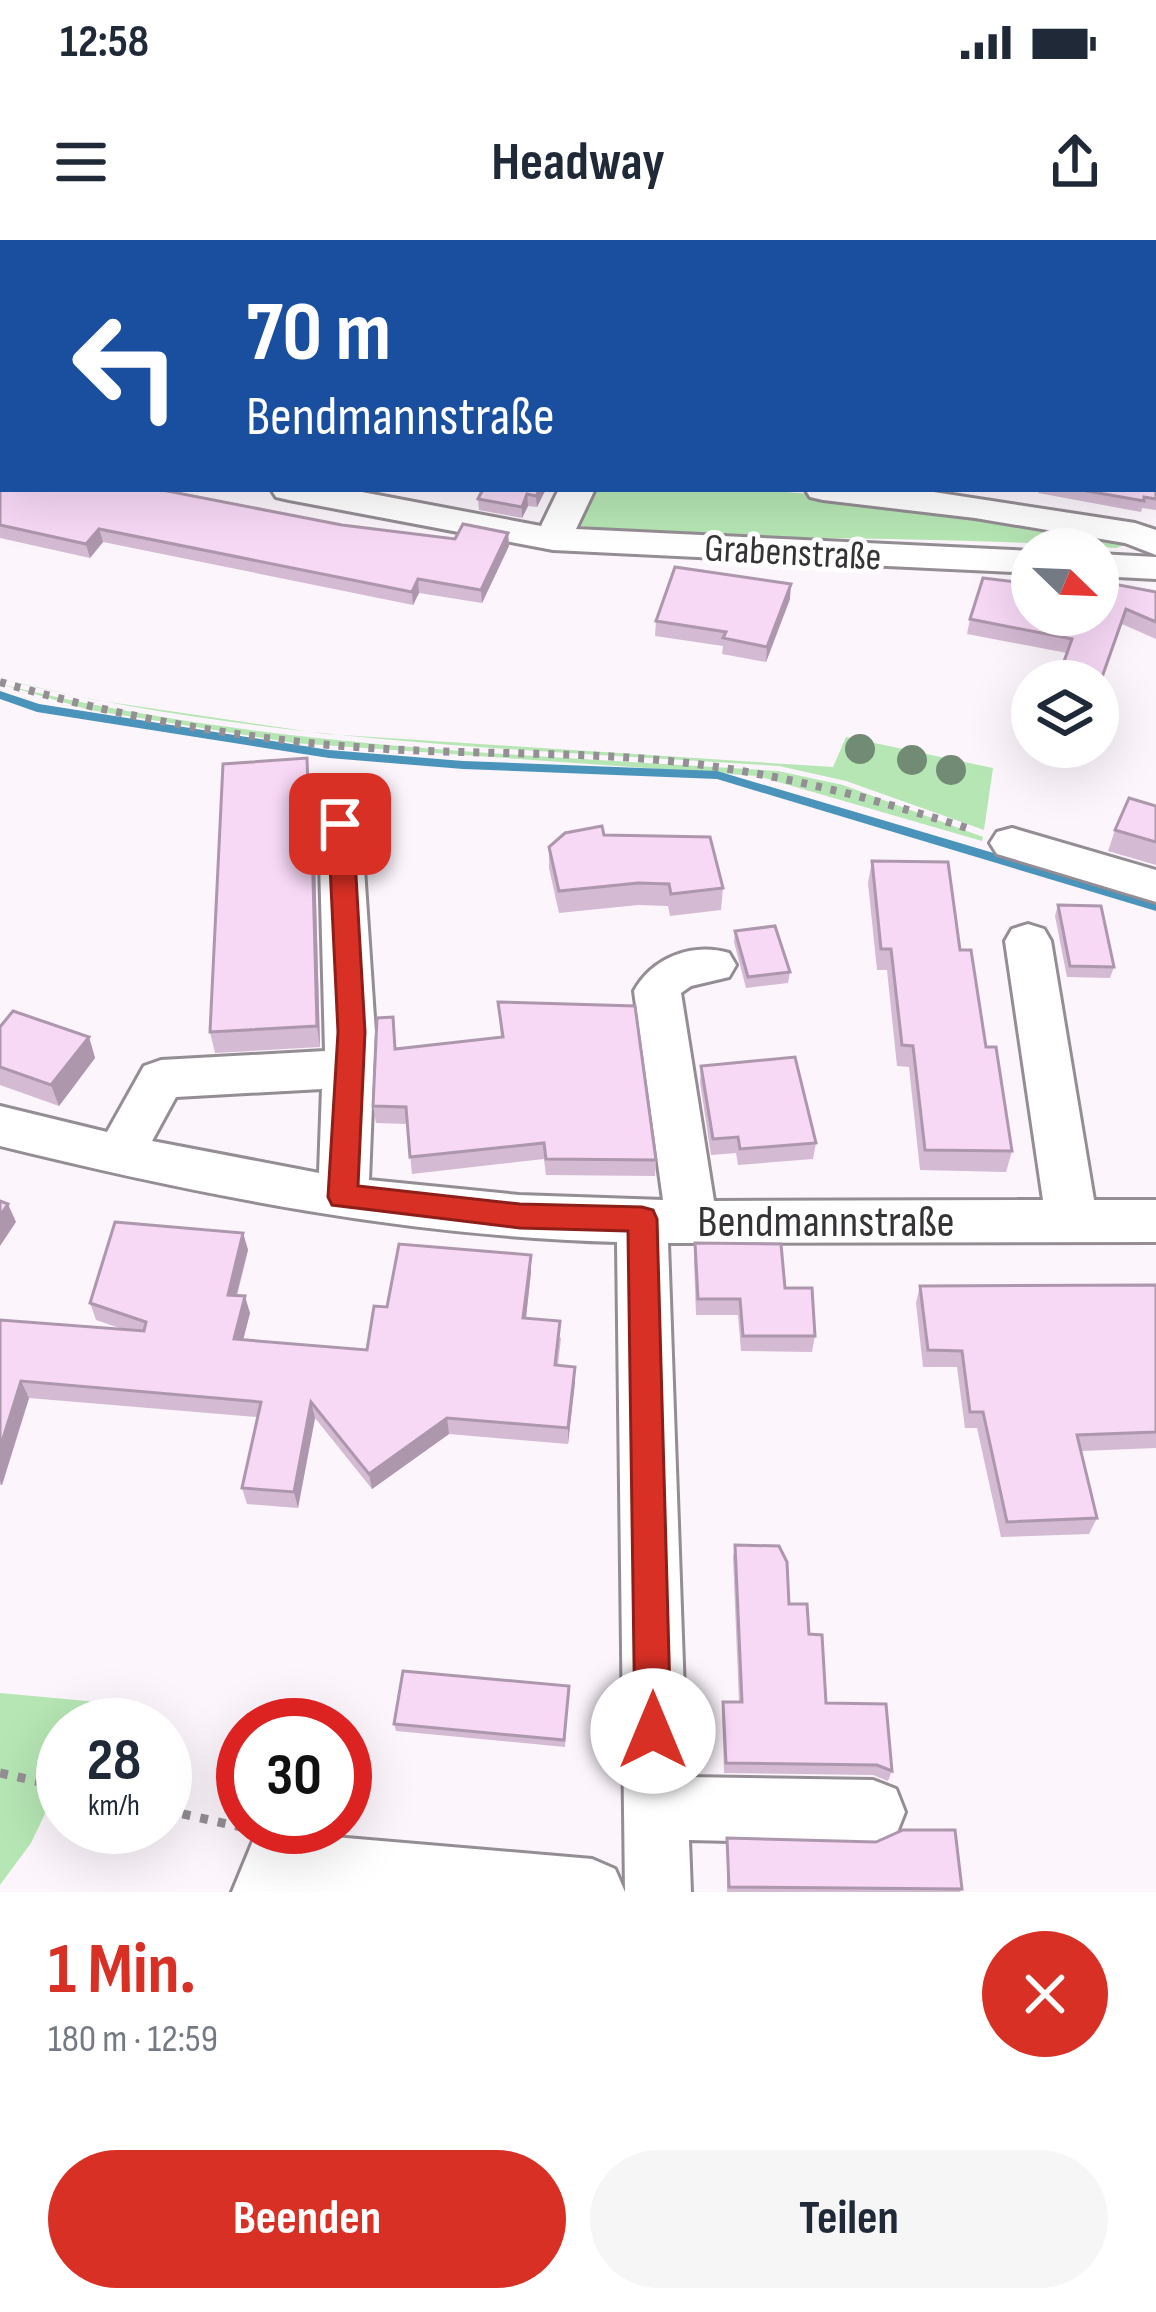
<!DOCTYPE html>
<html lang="de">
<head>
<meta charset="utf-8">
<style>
  body { margin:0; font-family:"Sofia Sans Condensed",sans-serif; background:#f6f6f7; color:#1f2937; height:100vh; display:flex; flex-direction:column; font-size:45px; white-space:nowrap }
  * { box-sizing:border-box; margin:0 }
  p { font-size:39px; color:#747a83 }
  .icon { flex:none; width:66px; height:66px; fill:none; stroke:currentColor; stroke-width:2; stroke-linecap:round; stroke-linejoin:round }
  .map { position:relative; height:1652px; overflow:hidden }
  .side { display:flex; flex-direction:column; background:#fff; flex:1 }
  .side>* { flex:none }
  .top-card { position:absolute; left:0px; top:0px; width:1158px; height:252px; box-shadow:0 12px 48px #0002; background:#1a4fa0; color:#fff; overflow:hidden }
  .needle { width:78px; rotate:113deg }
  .tools { position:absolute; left:1011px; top:288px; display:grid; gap:24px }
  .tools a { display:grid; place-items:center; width:108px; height:108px; border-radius:50%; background:#fff; box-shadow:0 12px 48px #0002; font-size:60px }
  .speed { position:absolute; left:36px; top:1458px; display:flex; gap:24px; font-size:60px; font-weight:700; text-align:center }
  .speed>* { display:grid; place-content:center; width:156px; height:156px; border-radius:50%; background:#fff; box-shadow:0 12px 48px #0002; line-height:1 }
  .speed small { font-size:30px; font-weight:400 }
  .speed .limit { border:18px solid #d22; background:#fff; color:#111 }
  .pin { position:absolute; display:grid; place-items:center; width:102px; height:102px; color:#fff; margin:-51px; border-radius:24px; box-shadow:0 6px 18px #0006 }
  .me { position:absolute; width:132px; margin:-66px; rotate:0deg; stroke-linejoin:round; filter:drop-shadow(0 0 9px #0008) }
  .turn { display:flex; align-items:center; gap:42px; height:252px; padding:0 48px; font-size:54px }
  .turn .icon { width:156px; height:156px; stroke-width:2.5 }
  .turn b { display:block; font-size:84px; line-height:102px }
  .round { display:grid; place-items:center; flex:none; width:126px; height:126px; border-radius:63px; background:#f6f6f7 }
  .overview { display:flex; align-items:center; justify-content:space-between; height:204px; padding:0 48px }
  h1 { font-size:72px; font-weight:700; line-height:90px; color:#d93025 }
  .action { display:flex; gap:24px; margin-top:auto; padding:24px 48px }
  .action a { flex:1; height:138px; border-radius:72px; background:#d93025; color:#fff; font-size:48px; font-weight:700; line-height:138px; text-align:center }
  .action a+a { background:#f6f6f7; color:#1f2937 }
  .status { display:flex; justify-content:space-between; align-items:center; height:84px; padding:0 60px; background:#fff; direction:ltr }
  .status svg { height:33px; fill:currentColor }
  header { display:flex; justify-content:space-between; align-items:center; height:156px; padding:0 48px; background:#fff; font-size:54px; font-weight:700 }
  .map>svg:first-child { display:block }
  .green { fill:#b6e6b4 }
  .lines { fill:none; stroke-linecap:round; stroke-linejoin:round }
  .stream { fill:#4a94bb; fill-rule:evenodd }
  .minor-casing { stroke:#948d94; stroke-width:6 }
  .path-far1 { stroke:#948f94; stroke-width:8; stroke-dasharray:6 9; stroke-linecap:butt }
  .path { stroke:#948f94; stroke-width:9; stroke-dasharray:8 10; stroke-linecap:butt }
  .minor { fill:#fff; fill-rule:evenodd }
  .tree { fill:#728b74 }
  .wall { fill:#d4bad3 }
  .shaded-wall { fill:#ad97ac }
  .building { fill:#f7d8f5; stroke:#ad97ac; stroke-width:3 }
  .route { fill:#d93025; stroke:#8d1f18; stroke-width:3 }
  .labels { text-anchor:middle; stroke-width:10; stroke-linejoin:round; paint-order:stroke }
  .far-street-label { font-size:39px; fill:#363336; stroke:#fff }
  .street-label { font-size:45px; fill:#363336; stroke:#fff }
</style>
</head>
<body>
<div class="status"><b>12:58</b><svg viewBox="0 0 49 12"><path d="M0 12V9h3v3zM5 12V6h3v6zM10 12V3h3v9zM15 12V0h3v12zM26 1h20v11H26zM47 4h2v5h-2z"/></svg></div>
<header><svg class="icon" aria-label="menu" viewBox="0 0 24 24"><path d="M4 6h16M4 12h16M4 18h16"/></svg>Headway<svg class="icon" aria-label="share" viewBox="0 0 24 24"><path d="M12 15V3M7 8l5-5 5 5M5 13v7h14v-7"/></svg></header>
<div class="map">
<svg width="1156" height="1652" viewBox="0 0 1156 1652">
  <rect width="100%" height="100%" fill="#fcf5fc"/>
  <g class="green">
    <path d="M587 249H749L867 259 1136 301 1116 308C972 297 828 301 684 293 651 292 604 297 575 283Z"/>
    <path d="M0 439 95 460 326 494 833 527 846 497 993 528 984 590 846 541 779 526C517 509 256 501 0 439Z"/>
    <path d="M0 444C255 507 517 514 778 531L843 545 983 597 982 601 758 536 294 503 90 470Z"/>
    <polygon points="0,1453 98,1462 87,1485 63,1485 63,1536 31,1603 0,1645"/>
  </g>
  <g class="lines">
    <polygon class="stream" points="0,451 39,464 329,510 463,521 717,531 1156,661 1156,671 717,539 463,529 329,518 37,472 0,459"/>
    <g class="minor-casing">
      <g id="minor">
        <polygon points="271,249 346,249 541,286 559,249 595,249 576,289 1032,311 1032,333 553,310 289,260 276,257"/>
        <polygon points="805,249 914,249 1135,283 1156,290 1156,315 1125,303 975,278 823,260 810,257"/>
        <polygon points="1098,314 1156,317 1156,339 1098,336"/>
        <path d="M340 569 355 573 361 584 375 792 369 940 519 955 663 960 634 751C652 718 692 702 729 713L736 725 729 737 691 746 681 753 714 961 1043 960 1005 701 1012 689 1028 684 1044 689 1051 701 1094 960H1156V1002L668 1003 687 1537 873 1540 896 1549 905 1572 896 1595 873 1604 689 1600 691 1652H625L617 1002C407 996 203 956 0 906V866L107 892 144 826 161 820 325 811 319 584 325 573ZM322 849 319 933 152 901 176 857Z"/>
        <polygon points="1012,588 1156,630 1156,662 997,614 990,603 997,592"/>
        <polygon points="276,1592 592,1619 615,1629 625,1652 232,1652 253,1601"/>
      </g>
    </g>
    <path class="path-far1" d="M0 442C126 479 256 502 387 509 487 515 588 511 688 523 785 535 880 560 973 590"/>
    <g class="path">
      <polyline points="0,1533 63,1547"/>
      <polyline points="165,1570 241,1587"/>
    </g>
    <use href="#minor" class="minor"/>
  </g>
  <g class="tree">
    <circle cx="860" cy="509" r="15"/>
    <circle cx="912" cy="520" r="15"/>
    <circle cx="951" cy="530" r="15"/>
  </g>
  <g class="wall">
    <polygon points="0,189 3,249 342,285 455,299 508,293 509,306 482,363 419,353 413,365 103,302 90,318 0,298"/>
    <polygon points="1156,191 1156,270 1142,268 1141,272 1038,253 1039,249 1155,249"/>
    <polygon points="546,249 537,267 528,266 522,278 479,270 478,259"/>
    <polygon points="1156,352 1156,399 1122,384 1098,452 1098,441 1058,441 1067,413 967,394 970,379 1032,375"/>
    <polygon points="790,359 766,422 722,414 723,406 655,396 656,381"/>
    <polygon points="311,540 311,547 318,547 321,568 314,584 320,807 215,813 210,792"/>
    <polygon points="1156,566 1156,625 1108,611 1115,590"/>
    <polygon points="604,595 723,648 721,670 670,676 668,666 638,665 559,673 549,628 549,607"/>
    <polygon points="872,621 960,710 1012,911 1006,932 920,930 909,827 897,826 887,730 877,730 868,643"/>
    <polygon points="1058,665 1114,727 1110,738 1067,737 1055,676"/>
    <polygon points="735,691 790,732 788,743 746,748 734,702"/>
    <polygon points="498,762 656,920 655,936 546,935 544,919 412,934 407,884 376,883 373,866 396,809 501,797"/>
    <polygon points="0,787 89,797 95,818 59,866 0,845"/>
    <polygon points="701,826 816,903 813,919 738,925 736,913 711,915 700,842"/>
    <polygon points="243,993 248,1010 237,1056 250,1073 243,1100 367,1110 387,1067 531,1032 526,1078 561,1098 558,1125 575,1127 568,1204 449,1194 372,1249 315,1178 298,1268 247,1264 242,1248 257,1177 29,1158 2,1245 0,1245 0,1080 125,1090 96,1080 90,1063"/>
    <polygon points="695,1003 785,1048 815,1096 812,1112 741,1111 738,1075 696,1075 694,1019"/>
    <polygon points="1156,1045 1156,1208 1081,1211 1097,1278 1089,1294 1001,1297 977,1188 965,1188 957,1127 923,1127 916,1063 920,1046"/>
    <polygon points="735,1305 789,1364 809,1394 826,1463 892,1531 888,1541 873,1535 724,1533 722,1473 723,1462 739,1462 733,1317"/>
    <polygon points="569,1446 565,1507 396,1491 394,1484"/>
    <polygon points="727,1598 962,1649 960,1652 727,1652"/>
  </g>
  <g class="shaded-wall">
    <polygon points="82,0 101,0 97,3 78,3"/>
    <polygon points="540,249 546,249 537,267 536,256"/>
    <polygon points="527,254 528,266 522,278 522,267"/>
    <polygon points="99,289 103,302 90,318 86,304"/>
    <polygon points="508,293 509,306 482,363 481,350"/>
    <polygon points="418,339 419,353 413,365 412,352"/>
    <polygon points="791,344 790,359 766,422 767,407"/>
    <polygon points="307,518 311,563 318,547 321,568 314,584 320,807 317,786"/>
    <polygon points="89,797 95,818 59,866 51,845"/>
    <polygon points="8,964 16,982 0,1006 0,976"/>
    <polygon points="243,993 248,1010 232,1072 228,1055"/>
    <polygon points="531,1015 531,1032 524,1095 523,1078"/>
    <polygon points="245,1056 250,1073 239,1116 234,1099"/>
    <polygon points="575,1127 575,1143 568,1204 568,1188"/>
    <polygon points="21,1141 29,1158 2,1245 0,1241 0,1208"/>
    <polygon points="311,1162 315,1178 298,1268 294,1252"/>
    <polygon points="447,1178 449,1194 372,1249 369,1234"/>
  </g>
  <g class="building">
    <polygon points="0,0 82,0 78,3 3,3 3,51 0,53"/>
    <polygon points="315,0 390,0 388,3 312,3"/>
    <polygon points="491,0 577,0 575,3 495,3"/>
    <polygon points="770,0 848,0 846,3 769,3"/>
    <polygon points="942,0 1156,0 1156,17 1155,3 941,3"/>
    <polygon points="1155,33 1156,40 1156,98 1155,98"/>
    <polygon points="0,114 3,115 3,166 0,163"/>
    <polygon points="3,188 3,249 157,249 342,285 455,299 463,284 508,293 481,350 418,339 412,352 99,289 86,304 0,285 0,189"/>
    <polygon points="1155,190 1156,259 1144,257 1144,261 1076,249 1155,249"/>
    <polygon points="483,249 540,249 536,256 527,254 522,267 478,259"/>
    <polygon points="675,327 791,344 767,407 723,398 726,392 656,381"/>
    <polygon points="983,338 1032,344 1032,375 1098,375 1098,341 1156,352 1156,382 1126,369 1101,440 1061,430 1072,399 970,379"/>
    <polygon points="307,518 308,547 318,547 311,563 317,786 210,792 223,524"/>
    <polygon points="1129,558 1156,566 1156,602 1115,590"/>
    <polygon points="602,586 604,595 710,597 723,648 671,654 669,644 638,643 559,651 549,607 565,593"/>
    <polygon points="872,621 948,622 960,710 971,710 986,807 996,807 1012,911 925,910 913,806 902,805 891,709 881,709"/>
    <polygon points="1058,665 1101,666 1114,727 1070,726"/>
    <polygon points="775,686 790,732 748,737 735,691"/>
    <polygon points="498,762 635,766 656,920 546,919 544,903 410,917 406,867 373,866 377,778 393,777 395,809 503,797"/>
    <polygon points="13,771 89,797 51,845 0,827 0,787"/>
    <polygon points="795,817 816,903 740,909 738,897 713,899 701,826"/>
    <polygon points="0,961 8,964 0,976"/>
    <polygon points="115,982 243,993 228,1055 245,1056 234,1099 367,1110 374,1066 387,1067 399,1004 531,1015 523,1078 560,1081 555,1125 575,1127 568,1188 447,1178 369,1234 311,1162 294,1252 242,1248 261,1162 21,1141 0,1208 0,1080 144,1091 146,1082 90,1063"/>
    <polygon points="695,1003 781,1004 785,1048 812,1048 815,1096 743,1096 740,1059 698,1059"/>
    <polygon points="1156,1045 1156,1192 1077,1195 1097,1278 1007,1282 983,1172 970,1172 962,1111 928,1110 920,1046"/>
    <polygon points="735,1305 779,1306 787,1322 789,1364 807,1364 809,1394 822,1395 826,1463 886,1464 892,1531 877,1525 726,1523 723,1462 742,1462"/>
    <polygon points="403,1431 569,1446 564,1500 394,1484"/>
    <polygon points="903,1590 955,1590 962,1649 729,1647 727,1598 876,1602"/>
  </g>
  <polygon class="route" points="340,576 353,584 365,792 358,946 520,964 642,967 653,970 657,979 671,1491 666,1503 653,1508 641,1503 635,1491 628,991 520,988 332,965 328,957 338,792 328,584"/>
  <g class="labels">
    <g class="far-street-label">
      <text transform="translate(793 311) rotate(3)" y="14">Grabenstraße</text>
    </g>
    <g class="street-label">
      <text x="826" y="996">Bendmannstraße</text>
    </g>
  </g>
</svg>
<div class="tools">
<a><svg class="needle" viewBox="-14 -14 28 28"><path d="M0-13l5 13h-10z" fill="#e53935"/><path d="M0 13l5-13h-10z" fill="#747a83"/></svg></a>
<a><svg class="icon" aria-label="layers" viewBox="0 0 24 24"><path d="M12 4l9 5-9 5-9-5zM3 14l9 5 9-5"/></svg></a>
</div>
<div class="speed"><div>28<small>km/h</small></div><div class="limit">30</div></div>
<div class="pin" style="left:340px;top:584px;background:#d93025"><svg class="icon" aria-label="arrive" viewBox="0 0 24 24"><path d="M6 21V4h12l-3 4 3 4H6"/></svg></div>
<svg class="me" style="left:653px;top:1491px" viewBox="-20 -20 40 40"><circle r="19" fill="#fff"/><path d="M0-13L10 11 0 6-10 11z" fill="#d93025"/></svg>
<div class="top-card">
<div class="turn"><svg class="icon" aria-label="left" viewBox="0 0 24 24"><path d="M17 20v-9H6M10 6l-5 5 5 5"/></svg><div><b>70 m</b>Bendmannstraße</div></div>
</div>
</div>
<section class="side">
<div class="overview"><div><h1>1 Min.</h1><p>180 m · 12:59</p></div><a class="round" style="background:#d93025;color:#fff"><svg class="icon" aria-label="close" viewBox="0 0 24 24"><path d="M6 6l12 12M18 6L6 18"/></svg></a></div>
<div class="action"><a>Beenden</a><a>Teilen</a></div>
</section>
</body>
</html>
